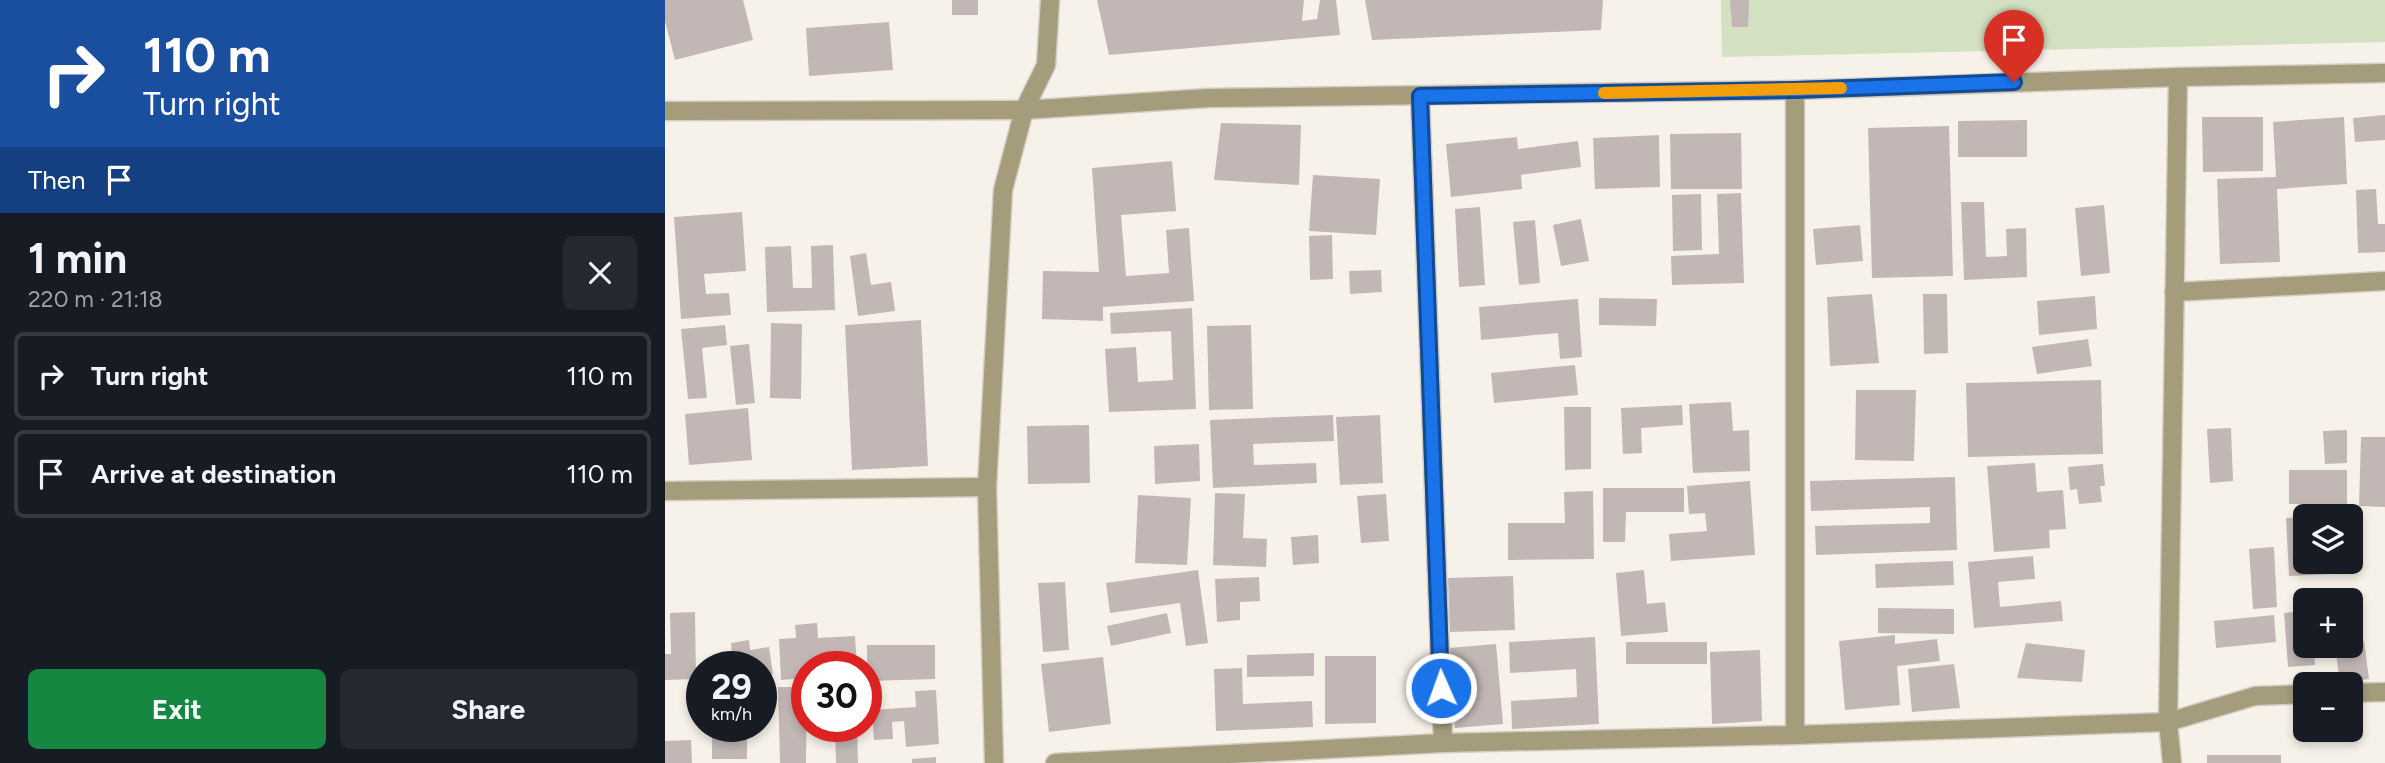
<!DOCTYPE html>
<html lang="en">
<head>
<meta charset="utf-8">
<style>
  body { margin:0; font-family:Figtree,sans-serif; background:#242831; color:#f1f3f6; height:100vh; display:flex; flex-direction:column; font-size:26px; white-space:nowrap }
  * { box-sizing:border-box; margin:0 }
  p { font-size:23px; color:#9ea1a6 }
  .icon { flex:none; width:38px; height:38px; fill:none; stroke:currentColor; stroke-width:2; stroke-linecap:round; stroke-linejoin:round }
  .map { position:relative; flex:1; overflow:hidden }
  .panel { display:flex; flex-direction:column; background:#171b24; width:665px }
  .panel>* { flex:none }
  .banner { background:#1a4fa0; color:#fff; overflow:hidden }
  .controls { position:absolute; left:1628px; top:504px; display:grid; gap:14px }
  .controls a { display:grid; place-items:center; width:70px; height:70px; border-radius:10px; background:#171b24; box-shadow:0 4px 10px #0003; font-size:35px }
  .speed { position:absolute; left:21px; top:651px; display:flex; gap:14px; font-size:35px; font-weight:700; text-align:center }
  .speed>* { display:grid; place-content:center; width:91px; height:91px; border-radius:50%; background:#171b24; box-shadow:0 4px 10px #0003; line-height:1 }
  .speed small { font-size:18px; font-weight:400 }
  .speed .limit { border:10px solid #d22; background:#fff; color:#111 }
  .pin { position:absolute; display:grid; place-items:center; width:60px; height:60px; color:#fff; margin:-72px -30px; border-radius:50% 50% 50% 0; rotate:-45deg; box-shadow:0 0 7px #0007 }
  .pin .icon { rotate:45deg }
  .me { position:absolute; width:77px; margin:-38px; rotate:358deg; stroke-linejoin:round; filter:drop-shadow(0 0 5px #0008) }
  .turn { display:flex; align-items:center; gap:24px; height:147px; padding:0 28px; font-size:32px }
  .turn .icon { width:91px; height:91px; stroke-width:2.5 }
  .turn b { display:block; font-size:49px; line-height:60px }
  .then { display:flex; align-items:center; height:66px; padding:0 28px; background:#0003; gap:14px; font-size:26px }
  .round { display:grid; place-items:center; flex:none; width:74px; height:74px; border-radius:10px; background:#242831 }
  .headline { display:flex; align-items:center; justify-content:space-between; height:119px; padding:0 28px }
  h1 { font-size:42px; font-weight:700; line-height:52px }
  .action { display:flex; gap:14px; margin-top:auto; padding:14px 28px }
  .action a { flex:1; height:80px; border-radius:10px; background:#158740; color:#fff; font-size:28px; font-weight:700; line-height:80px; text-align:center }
  .action a+a { background:#242831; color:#f1f3f6 }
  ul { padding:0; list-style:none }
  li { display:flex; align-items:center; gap:21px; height:88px; margin:0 14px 10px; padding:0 14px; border:4px solid #363941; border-radius:10px }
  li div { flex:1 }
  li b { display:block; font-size:26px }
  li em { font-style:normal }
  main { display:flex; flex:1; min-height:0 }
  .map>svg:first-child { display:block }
  .green { fill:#d3e0c1 }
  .building { fill:#c2b7b5 }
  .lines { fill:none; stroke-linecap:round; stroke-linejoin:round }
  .minor-casing { stroke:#d2cdc5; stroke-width:21 }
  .minor { stroke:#a59c7b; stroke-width:18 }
  .route-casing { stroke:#114b97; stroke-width:18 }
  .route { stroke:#1a73e8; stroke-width:12 }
  .slow { stroke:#f59e0b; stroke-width:12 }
</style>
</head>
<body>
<main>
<section class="panel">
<div class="banner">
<div class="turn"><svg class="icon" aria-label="right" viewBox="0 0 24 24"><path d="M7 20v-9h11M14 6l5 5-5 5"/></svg><div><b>110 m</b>Turn right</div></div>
<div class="then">Then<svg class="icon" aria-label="arrive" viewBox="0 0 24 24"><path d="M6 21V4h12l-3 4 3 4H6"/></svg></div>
</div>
<div class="headline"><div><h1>1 min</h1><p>220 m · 21:18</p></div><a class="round"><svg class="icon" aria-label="close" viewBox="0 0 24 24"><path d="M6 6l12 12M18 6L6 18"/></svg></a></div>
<ul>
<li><svg class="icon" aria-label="right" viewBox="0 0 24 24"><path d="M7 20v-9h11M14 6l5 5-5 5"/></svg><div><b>Turn right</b></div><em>110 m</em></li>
<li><svg class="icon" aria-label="arrive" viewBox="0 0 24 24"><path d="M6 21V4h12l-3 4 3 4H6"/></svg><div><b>Arrive at destination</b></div><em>110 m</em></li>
</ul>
<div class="action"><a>Exit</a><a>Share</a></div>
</section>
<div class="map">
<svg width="1720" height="763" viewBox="0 0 1720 763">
  <rect width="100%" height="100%" fill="#f7f2e9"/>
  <polygon class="green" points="1056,0 1720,0 1720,42 1057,57"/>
  <g class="building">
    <polygon points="0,0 78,0 88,40 10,60 0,21"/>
    <rect x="287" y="0" width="26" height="15"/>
    <polygon points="432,0 639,0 637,21 652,19 655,0 671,0 675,35 444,55"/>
    <polygon points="700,0 938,0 936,30 707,40"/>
    <polygon points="1065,0 1084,0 1083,27 1067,27"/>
    <polygon points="224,22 228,70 144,76 141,28"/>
    <polygon points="1720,115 1720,140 1690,142 1688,118"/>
    <polygon points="1537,117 1598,117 1598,171 1538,172"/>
    <polygon points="1679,117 1682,184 1612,189 1615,262 1555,264 1552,179 1611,177 1608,122"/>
    <polygon points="1362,120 1362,157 1293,157 1293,121"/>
    <polygon points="556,123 636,125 634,185 549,180"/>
    <polygon points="1284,126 1288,276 1207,278 1203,128"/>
    <polygon points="1076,133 1077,189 1006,189 1005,134"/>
    <polygon points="994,135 995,187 930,189 928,138"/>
    <polygon points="852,137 853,149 913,141 916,167 856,175 857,189 786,197 781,144"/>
    <polygon points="507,161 511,211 456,215 461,276 504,273 501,230 524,228 529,301 438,307 438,321 377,319 378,271 434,272 427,168"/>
    <polygon points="648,175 715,179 711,235 644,231"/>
    <polygon points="1711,189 1713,224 1720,224 1720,252 1693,253 1691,190"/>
    <polygon points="1076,193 1079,283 1007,285 1006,256 1054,254 1052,194"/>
    <polygon points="1036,194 1037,250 1008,251 1007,195"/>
    <polygon points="1296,202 1319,202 1321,257 1342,256 1341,229 1361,228 1362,277 1299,280"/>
    <polygon points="1439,205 1445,273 1416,276 1410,208"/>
    <polygon points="815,207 820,285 794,287 790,209"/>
    <polygon points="77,212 81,271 39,274 41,294 64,293 66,315 16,319 9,217"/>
    <polygon points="916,219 924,261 896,266 888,225"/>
    <polygon points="870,220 875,283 854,285 848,222"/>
    <polygon points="1195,225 1198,261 1151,265 1148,229"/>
    <polygon points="667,235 668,279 645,280 644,236"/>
    <polygon points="168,245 170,310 102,312 100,247 126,246 128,288 147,288 146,246"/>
    <polygon points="201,253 206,285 226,282 230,311 193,316 185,256"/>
    <polygon points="716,270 717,292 685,294 684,271"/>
    <polygon points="1207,294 1214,363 1165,366 1162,297"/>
    <polygon points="1258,294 1282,294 1283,353 1259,354"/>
    <polygon points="1430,296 1432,329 1374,335 1372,301"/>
    <polygon points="934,298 992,299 991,326 934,325"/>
    <polygon points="913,299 917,357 895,359 893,333 816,340 814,307"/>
    <polygon points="527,308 531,409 444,412 440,349 471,347 473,382 508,380 506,331 446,334 445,313"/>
    <polygon points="256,320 263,466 187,470 180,325"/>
    <polygon points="106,323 137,324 136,399 105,398"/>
    <polygon points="60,325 62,345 37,348 42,398 23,399 16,329"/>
    <polygon points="586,325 588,409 544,410 542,326"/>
    <polygon points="1423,339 1427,366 1372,374 1367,347"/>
    <polygon points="84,344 90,403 71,405 65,346"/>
    <polygon points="910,365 913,395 829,403 826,373"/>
    <polygon points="1436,380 1438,454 1303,457 1301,383"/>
    <polygon points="1191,390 1251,390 1249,461 1190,460"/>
    <polygon points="1066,402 1068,431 1084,430 1085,471 1028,473 1024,404"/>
    <polygon points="1017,405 1018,425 976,428 977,453 958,454 956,408"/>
    <polygon points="899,407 926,407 926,469 900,470"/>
    <polygon points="83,408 87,460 24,465 20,414"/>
    <polygon points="668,415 669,441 588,444 589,465 651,463 652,483 548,488 545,420"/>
    <polygon points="715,415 718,483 675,485 671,417"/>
    <polygon points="424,425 425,483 363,484 362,426"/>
    <polygon points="1566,428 1568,481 1545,483 1542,429"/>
    <polygon points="1682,430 1682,463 1660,464 1658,431"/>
    <polygon points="1696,437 1720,437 1720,507 1694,506"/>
    <polygon points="534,444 535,481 490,484 489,446"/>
    <polygon points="1370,463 1372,492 1398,490 1401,529 1384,530 1385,548 1329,552 1322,466"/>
    <polygon points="1438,464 1440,486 1435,486 1437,502 1414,504 1412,489 1405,490 1403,467"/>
    <rect x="1624" y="470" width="58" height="34"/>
    <polygon points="1290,477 1292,550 1151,555 1150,526 1265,523 1265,507 1146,511 1145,481"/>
    <polygon points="1085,481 1090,555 1006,561 1004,534 1042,531 1040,513 1024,514 1022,486"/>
    <polygon points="938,488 1019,488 1019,512 961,512 960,542 938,542"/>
    <polygon points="928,491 929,559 843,560 843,523 900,523 899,492"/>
    <polygon points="550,493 580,494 578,538 602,539 601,567 548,565"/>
    <polygon points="721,494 724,541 696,543 692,496"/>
    <polygon points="473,495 526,498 522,565 470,563"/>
    <polygon points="1640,517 1640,562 1687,562 1688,573 1624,576 1621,518"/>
    <polygon points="653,535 654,563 628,565 626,537"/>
    <polygon points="1609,547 1612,607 1588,609 1584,549"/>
    <polygon points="1368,556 1370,579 1333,582 1335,607 1396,601 1398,621 1309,628 1303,562"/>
    <polygon points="1288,561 1289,585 1211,588 1210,564"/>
    <polygon points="533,570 543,643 521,646 515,603 445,613 441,583"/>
    <polygon points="979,570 982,604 1000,602 1003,632 956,636 951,573"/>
    <polygon points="848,576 850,630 785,632 783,578"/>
    <polygon points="594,577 595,601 575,602 575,620 552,622 550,579"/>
    <polygon points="400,582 404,650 378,652 373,583"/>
    <polygon points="1213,608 1289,609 1289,634 1213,633"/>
    <polygon points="1640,611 1640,646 1649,646 1650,665 1623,667 1619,613"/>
    <polygon points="30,612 31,679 0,680 0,654 6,654 5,613"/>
    <polygon points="502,613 506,633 446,646 442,626"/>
    <polygon points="1609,615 1611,642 1551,648 1549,621"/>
    <polygon points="152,623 153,638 190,636 192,667 142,667 142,678 116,680 114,639 131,638 130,625"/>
    <polygon points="1230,635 1230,644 1272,639 1275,661 1232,666 1235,705 1180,710 1174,641"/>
    <polygon points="930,637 934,724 847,729 846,701 912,697 911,669 845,673 844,642"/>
    <polygon points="84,640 85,650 104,647 108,674 96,675 96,667 49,667 48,657 67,655 66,643"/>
    <polygon points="1699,641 1704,679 1675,683 1670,646 1685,646 1685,643"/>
    <rect x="961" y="642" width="81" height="22"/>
    <polygon points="1361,643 1420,650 1417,682 1352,678"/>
    <polygon points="831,644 838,724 790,728 784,648"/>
    <polygon points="202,645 270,645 270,679 202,681"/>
    <polygon points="1095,650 1097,721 1047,724 1045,652"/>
    <polygon points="649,653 649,676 582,677 582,655"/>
    <polygon points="660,656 711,656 711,723 660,724"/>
    <polygon points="438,657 446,724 384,732 376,664"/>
    <polygon points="1289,664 1295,708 1247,712 1243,669"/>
    <polygon points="577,668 578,704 647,701 648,727 551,731 549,669"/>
    <polygon points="113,687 142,687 141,763 115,763"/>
    <polygon points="271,690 274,744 241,747 239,721 227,722 228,739 209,740 207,710 251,707 250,691"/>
    <rect x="47" y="726" width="35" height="33"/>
    <polygon points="170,726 192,726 193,763 171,763"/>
    <polygon points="26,740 27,763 0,763 0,741"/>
    <rect x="1542" y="755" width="74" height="8"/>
    <polygon points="271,757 271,763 247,763 247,759"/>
  </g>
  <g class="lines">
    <g class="minor-casing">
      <g id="minor">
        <polyline points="755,96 778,743"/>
        <polyline points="0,111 359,110 543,98 1130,90 1513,77 1720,73"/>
        <polyline points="1509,292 1720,281"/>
        <polyline points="0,491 322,487"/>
        <polyline points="1685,693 1720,692"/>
        <polyline points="1130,735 1130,90"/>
        <polyline points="329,763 322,487 338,190 359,110 381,65 385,0"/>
        <polyline points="390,763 778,743 1130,735 1503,722 1590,696 1640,694"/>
        <polyline points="1507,763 1503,722 1513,77"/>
      </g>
    </g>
    <use href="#minor" class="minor"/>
  </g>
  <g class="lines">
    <g class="route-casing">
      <polyline id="route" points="776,688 755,96 1130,90 1349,82"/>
    </g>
    <use href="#route" class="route"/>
    <polyline class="slow" points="939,93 1176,88"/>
  </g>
</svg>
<div class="controls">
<a><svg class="icon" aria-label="layers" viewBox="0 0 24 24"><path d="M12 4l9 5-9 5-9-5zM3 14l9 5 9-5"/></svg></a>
<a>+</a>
<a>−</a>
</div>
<div class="speed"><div>29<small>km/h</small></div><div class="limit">30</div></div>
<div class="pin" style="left:1349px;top:82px;background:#d93025"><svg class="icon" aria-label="arrive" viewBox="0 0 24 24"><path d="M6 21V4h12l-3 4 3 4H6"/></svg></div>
<svg class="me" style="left:776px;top:688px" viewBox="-20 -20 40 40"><circle r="17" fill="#1a73e8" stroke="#fff" stroke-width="3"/><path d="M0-11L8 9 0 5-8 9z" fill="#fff"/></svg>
</div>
</main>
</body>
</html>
